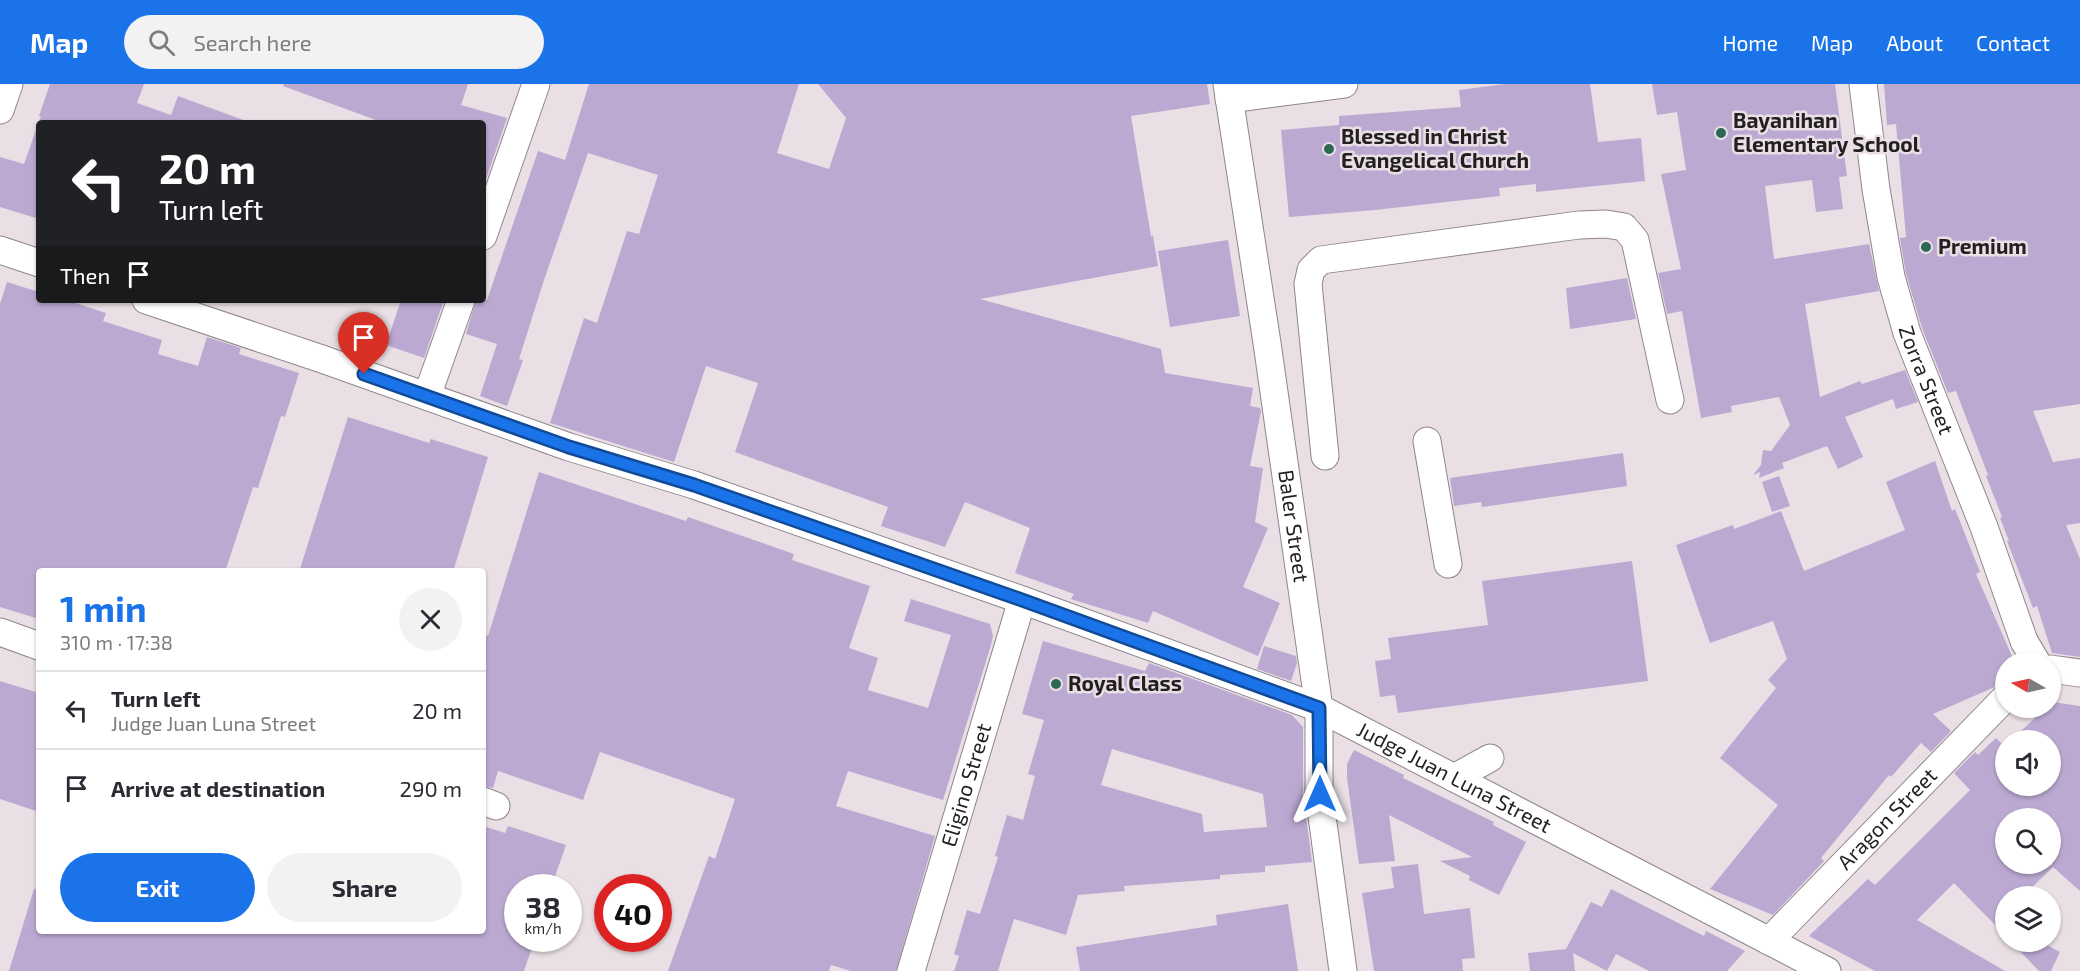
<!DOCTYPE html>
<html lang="en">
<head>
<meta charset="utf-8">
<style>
  body { margin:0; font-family:"Exo 2",sans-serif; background:#f2f2f3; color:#2b2b33; height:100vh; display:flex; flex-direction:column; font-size:22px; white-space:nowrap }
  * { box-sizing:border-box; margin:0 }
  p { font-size:20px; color:#7c7c81 }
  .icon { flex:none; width:33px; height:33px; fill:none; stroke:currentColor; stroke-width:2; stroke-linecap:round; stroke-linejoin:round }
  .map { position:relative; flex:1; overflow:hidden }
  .panel { position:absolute; left:36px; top:484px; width:450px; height:366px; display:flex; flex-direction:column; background:#fff; border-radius:6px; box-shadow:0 2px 4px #0004 }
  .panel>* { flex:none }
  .top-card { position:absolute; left:36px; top:36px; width:450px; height:183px; border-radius:6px; box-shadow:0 2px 4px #0004; background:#202124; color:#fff; overflow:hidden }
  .needle { width:39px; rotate:279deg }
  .tools { position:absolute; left:1995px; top:568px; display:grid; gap:12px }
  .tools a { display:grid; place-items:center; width:66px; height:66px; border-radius:50%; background:#fff; box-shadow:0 2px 4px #0004; font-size:30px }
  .speed { position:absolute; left:504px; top:790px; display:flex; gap:12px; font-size:30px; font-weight:700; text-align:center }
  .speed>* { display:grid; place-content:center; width:78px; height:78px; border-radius:50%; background:#fff; box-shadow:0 2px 4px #0004; line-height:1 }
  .speed small { font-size:15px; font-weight:400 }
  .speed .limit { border:9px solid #d22; background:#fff; color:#111 }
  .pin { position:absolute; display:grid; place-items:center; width:51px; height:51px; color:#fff; margin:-62px -26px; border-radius:50% 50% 50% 0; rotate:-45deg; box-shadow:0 0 6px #0007 }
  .pin .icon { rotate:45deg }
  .me { position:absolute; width:66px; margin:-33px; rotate:0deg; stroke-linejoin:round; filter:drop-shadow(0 0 4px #0008) }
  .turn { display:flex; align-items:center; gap:21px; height:126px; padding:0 24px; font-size:27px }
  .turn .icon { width:78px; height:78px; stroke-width:2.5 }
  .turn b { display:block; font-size:42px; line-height:51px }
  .then { display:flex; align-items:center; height:57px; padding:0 24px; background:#0003; gap:12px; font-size:22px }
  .round { display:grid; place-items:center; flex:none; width:63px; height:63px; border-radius:32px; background:#f2f2f3 }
  .head { display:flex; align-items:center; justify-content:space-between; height:102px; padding:0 24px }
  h1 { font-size:36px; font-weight:700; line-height:45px; color:#1a73e8 }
  .action { display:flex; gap:12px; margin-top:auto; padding:12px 24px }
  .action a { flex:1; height:69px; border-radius:36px; background:#1a73e8; color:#fff; font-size:24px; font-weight:700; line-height:69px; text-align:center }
  .action a+a { background:#f2f2f3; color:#2b2b33 }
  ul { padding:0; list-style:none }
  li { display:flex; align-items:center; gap:18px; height:78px; padding:0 24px; border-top:2px solid #e1e1e2 }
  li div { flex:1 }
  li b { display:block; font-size:22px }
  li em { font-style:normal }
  header { display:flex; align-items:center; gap:36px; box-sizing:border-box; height:84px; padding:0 30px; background:#1a73e8; color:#fff }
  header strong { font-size:28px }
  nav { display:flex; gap:33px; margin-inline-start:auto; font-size:21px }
  .search { width:420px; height:54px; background:#f2f2f3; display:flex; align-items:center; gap:15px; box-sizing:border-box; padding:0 21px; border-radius:33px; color:#7c7c81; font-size:22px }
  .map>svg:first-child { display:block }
  .building { fill:#bca9d2; fill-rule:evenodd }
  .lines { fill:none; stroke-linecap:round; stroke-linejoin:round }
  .minor-casing { stroke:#8f868c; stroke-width:29 }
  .minor { stroke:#fff; stroke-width:27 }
  .route-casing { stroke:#114b97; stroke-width:15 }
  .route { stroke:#1a73e8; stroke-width:10 }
  .poi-dot { fill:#2c6853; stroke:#e9dfe5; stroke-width:2 }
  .labels { text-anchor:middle; stroke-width:5; stroke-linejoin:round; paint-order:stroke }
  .poi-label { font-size:21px; font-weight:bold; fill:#231f21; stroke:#e9dfe5; text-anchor:start }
  .street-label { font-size:21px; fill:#231f21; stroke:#e9dfe5 }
</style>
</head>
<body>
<header>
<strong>Map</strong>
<div class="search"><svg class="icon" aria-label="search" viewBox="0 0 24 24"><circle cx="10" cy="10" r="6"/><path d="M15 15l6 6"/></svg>Search here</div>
<nav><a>Home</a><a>Map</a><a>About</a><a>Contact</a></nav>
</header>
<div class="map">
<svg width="2080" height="887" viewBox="0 0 2080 887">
  <rect width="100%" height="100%" fill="#e9dfe5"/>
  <g class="building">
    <polygon points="50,0 144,0 137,19 171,31 178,12 246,37 245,39 38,39 41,33 39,32"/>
    <polygon points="284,0 468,0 461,21 507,34 484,101 483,39 384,39 283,2"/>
    <polygon points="589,0 799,0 777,69 829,85 846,34 818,0 1207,0 1210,20 1131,32 1151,152 1153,152 1158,182 980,215 1161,265 1165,289 1253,304 1250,322 1260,324 1261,327 1250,382 1263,384 1255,438 1268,444 1243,503 1280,519 1258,572 1153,527 1148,539 1071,515 1074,510 1015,489 1030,444 965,418 945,463 881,442 888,423 735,368 758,299 706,282 674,378 550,339 584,234 597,239 627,147 639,150 658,91 588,69 544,196 519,275 523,276 507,322 480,312 497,260 466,250 476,216 487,216 538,67 565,76"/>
    <polygon points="1505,0 1590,0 1598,58 1641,54 1645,97 1536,108 1536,100 1499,104 1500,112 1375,126 1289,133 1281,46 1339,41 1339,32 1461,23 1459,6"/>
    <polygon points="1652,0 1835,0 1847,92 1839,93 1843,125 1816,128 1812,96 1765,102 1774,175 1869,160 1879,207 1805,220 1820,313 1860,297 1862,300 1905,286 1918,318 1896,325 1893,315 1845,333 1863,373 1838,385 1827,362 1782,379 1784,384 1759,394 1760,388 1753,391 1761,381 1763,366 1771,367 1790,341 1779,313 1731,322 1732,328 1701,334 1682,227 1667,230 1658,189 1681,185 1661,90 1686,86 1677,28 1657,31"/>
    <polygon points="1884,0 2080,0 2080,320 2033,327 2053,378 2080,374 2080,439 2066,441 2080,475 2080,573 2052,569 2037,522 2033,524 2007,457 2009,457 2000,434 2002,433 1986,392 1988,391 1956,307 1948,309 1922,244 1906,190 1900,154 1906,153 1896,40 1887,41"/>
    <polygon points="36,46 39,46 39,135 0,123 0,73 24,80"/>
    <polygon points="1228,156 1240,232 1170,243 1158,167"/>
    <polygon points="1627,194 1636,235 1570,245 1566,204"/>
    <polygon points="7,198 39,208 39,216 66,216 106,229 103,237 162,256 158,270 198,282 207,253 241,264 239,270 299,289 285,333 281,332 258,404 253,403 225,488 39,488 39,535 0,523 0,220"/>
    <polygon points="401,216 444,216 424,274 386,261"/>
    <polygon points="348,333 429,359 431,355 488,373 453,488 299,488"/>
    <polygon points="1623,369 1627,402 1482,423 1481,418 1454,422 1450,394"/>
    <polygon points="1935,377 1952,427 1955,425 1980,488 1976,490 2015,579 2006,579 2006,598 1933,630 1951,647 1931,668 1921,659 1891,693 1889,691 1821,774 1824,777 1773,831 1710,805 1778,721 1720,674 1776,604 1768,596 1787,575 1773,537 1710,559 1676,461 1733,441 1734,445 1781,427 1804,487 1905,446 1886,398"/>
    <polygon points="539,388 686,437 688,433 794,470 792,476 870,502 849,564 878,574 868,606 928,624 951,551 904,537 911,515 990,540 993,552 991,561 943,716 848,687 836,722 935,752 896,887 851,887 831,881 829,887 668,887 709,772 715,775 735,715 600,668 583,716 498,687 493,704 483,702 483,550 488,552"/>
    <polygon points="1779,392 1790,422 1772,428 1762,398"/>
    <polygon points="1632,477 1648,597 1398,629 1395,611 1380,613 1375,577 1391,575 1388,554 1488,541 1482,497"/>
    <path d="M1043 557 1145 587 1149 579 1292 631 1303 643V710L1312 778 1265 782V788L1220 791V795L1124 802 1125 807 1078 811 1066 851 1014 835 998 887H954L959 872 954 870 967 826 980 830 998 773 995 772 1007 731 1023 736 1035 692 1028 690 1044 636 1022 630ZM1112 665 1263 710 1267 743 1204 748 1202 730 1101 701Z"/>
    <polygon points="1264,562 1296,572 1297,579 1291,597 1257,585"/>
    <polygon points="0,597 39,609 39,728 0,715"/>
    <path d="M2052 618 2080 622V807L2053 783 2022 813H2006V852L1954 799 1917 836 2005 887H1875L1809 852 1868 795 1875 801 1970 706 1954 689 1975 668 1978 671 1996 654 2006 664V702H2050V657H2010L2046 624H2050ZM2006 735H2050V780H2006Z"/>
    <polygon points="1354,666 1404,691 1403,694 1494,738 1493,741 1526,758 1499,811 1469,796 1470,792 1440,777 1472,773 1389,731 1395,777 1359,780 1347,694 1347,680"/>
    <polygon points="483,742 505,749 508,742 566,761 551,804 518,804 518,855 535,855 524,887 9,887 34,805 39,806 39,848 483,848"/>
    <polygon points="1418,780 1424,830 1470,824 1475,874 1462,875 1463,887 1374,887 1362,809 1394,804 1391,783"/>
    <polygon points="1611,805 1704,852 1706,847 1745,867 1727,887 1649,887 1616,870 1607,887 1573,869 1575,887 1530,887 1528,869 1566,865 1591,818 1602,823"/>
    <polygon points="1288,820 1298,887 1080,887 1076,863 1217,841 1216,831"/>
    <polygon points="2011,858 2041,858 2060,868 2051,887 2039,887"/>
  </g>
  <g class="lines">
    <g class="minor-casing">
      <g id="minor">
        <path id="s1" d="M1227 0 1267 259 1319 624V710L1343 887"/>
        <path id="s2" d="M1863 0 1876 105 1891 193 1907 249 1984 443 2024 557 2037 579"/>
        <polyline points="1229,15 1344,0"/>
        <polyline points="0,26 9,0"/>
        <polyline points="483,152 536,0"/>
        <polyline points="0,166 39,179"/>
        <path id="s3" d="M146 216 322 275 569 363 694 401 1022 516 1319 624 1827 887"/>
        <polyline points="427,312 461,216"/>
        <polyline points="1427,357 1448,480"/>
        <polyline points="1325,372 1308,200 1311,186 1321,176 1579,141 1606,140 1624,143 1635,156 1670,316"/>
        <polyline points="0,548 39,562"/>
        <polyline points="2050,585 2080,589"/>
        <polyline points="1454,694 1490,674"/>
        <polyline points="483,717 496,722"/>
        <path id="s4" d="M1769 857 2006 613"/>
        <path id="s5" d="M911 887 1022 516"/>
      </g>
    </g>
    <use href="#minor" class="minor"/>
  </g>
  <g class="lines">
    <g class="route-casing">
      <polyline id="route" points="364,290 569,363 694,401 1022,516 1319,624 1320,710"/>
    </g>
    <use href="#route" class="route"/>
  </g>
  <g class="poi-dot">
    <circle cx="1721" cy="49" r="6"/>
    <circle cx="1329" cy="65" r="6"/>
    <circle cx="1926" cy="163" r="6"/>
    <circle cx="1056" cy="600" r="6"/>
  </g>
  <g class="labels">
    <g class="poi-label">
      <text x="1733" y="44">Bayanihan<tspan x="1733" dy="24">Elementary School</tspan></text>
      <text x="1341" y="60">Blessed in Christ<tspan x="1341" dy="24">Evangelical Church</tspan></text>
      <text x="1938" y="170">Premium</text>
      <text x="1068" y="607">Royal Class</text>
    </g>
    <g class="street-label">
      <text dy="7" stroke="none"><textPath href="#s2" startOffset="304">Zorra Street</textPath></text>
      <text dy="7" stroke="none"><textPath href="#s1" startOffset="447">Baler Street</textPath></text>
      <text dy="7" stroke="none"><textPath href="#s3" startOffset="1394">Judge Juan Luna Street</textPath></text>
      <text dy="7" stroke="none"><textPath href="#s5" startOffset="194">Eligino Street</textPath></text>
      <text dy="7" stroke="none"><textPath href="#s4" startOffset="170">Aragon Street</textPath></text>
    </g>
  </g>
</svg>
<div class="tools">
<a><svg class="needle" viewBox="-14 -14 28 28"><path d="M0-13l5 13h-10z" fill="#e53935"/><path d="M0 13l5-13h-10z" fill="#7c7c81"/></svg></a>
<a><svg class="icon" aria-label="sound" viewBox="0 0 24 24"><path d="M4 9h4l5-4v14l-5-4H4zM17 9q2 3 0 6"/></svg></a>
<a><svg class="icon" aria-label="search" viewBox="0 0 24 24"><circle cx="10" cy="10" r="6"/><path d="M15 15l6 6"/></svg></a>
<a><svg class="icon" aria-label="layers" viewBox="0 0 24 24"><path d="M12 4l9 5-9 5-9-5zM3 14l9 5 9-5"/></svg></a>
</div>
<div class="speed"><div>38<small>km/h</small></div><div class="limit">40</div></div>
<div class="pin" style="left:364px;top:290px;background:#d93025"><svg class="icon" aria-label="arrive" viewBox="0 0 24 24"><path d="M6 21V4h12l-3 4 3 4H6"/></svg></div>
<svg class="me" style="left:1320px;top:710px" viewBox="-20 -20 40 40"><path d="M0-17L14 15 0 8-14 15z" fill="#1a73e8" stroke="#fff" stroke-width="4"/></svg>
<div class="top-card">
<div class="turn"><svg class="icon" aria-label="left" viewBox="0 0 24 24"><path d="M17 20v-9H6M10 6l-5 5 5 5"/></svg><div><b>20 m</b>Turn left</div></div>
<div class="then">Then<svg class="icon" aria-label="arrive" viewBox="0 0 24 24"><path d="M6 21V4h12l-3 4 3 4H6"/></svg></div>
</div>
<section class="panel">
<div class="head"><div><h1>1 min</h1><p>310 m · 17:38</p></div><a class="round"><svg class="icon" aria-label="close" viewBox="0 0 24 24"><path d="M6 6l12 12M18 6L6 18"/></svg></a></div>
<ul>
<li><svg class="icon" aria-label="left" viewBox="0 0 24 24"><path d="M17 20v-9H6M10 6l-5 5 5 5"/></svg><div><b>Turn left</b><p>Judge Juan Luna Street</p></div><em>20 m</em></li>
<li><svg class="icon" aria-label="arrive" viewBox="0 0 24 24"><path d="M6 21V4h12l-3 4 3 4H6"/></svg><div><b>Arrive at destination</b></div><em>290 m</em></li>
</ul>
<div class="action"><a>Exit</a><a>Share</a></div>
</section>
</div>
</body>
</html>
